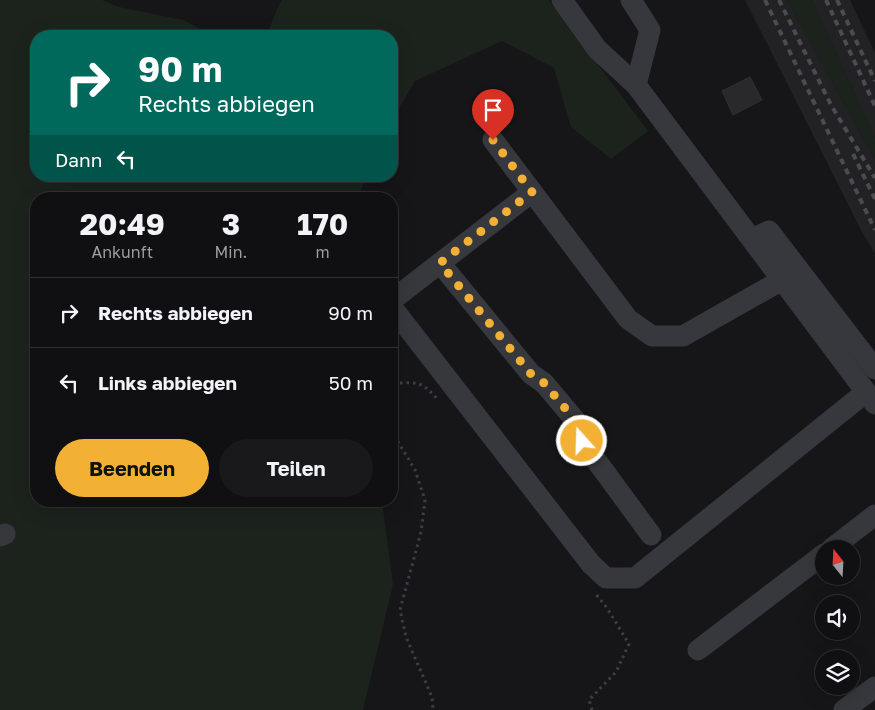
<!DOCTYPE html>
<html lang="de">
<head>
<meta charset="utf-8">
<style>
  body { margin:0; font-family:"Golos Text",sans-serif; background:#19191b; color:#f1f3f6; height:100vh; display:flex; flex-direction:column; font-size:19px; white-space:nowrap }
  * { box-sizing:border-box; margin:0 }
  p { font-size:16px; color:#9c9d9f }
  .icon { flex:none; width:28px; height:28px; fill:none; stroke:currentColor; stroke-width:2; stroke-linecap:round; stroke-linejoin:round }
  .map { position:relative; flex:1; overflow:hidden }
  .panel { position:absolute; left:30px; top:192px; width:368px; height:315px; display:flex; flex-direction:column; background:#101012; border-radius:20px; box-shadow:0 5px 20px #0002,0 0 0 1px #303032 }
  .panel>* { flex:none }
  .guide { position:absolute; left:30px; top:30px; width:368px; height:152px; border-radius:20px; box-shadow:0 5px 20px #0002,0 0 0 1px #303032; background:#00695c; color:#fff; overflow:hidden }
  .needle { width:32px; rotate:342deg }
  .buttons { position:absolute; left:815px; top:540px; display:grid; gap:10px }
  .buttons a { display:grid; place-items:center; width:45px; height:45px; border-radius:50%; background:#101012; box-shadow:0 5px 20px #0002,0 0 0 1px #303032; font-size:25px }
  .pin { position:absolute; display:grid; place-items:center; width:42px; height:42px; color:#fff; margin:-51px -21px; border-radius:50% 50% 50% 0; rotate:-45deg; box-shadow:0 0 5px #0007 }
  .pin .icon { rotate:45deg }
  .me { position:absolute; width:55px; margin:-28px; rotate:340deg; stroke-linejoin:round; filter:drop-shadow(0 0 4px #0008) }
  .turn { display:flex; align-items:center; gap:18px; height:105px; padding:0 25px; font-size:22px }
  .turn .icon { width:65px; height:65px; stroke-width:2.5 }
  .turn b { display:block; font-size:35px; line-height:42px }
  .then { display:flex; align-items:center; height:48px; padding:0 25px; background:#0003; gap:10px; font-size:19px }
  .eta { display:flex; justify-content:space-evenly; align-items:center; height:85px; text-align:center }
  .eta b { font-size:30px; font-weight:700; line-height:35px }
  .cta { display:flex; gap:10px; margin-top:auto; padding:10px 25px }
  .cta a { flex:1; height:58px; border-radius:30px; background:#f2b134; color:#111; font-size:20px; font-weight:700; line-height:58px; text-align:center }
  .cta a+a { background:#19191b; color:#f1f3f6 }
  ul { padding:0; list-style:none }
  li { display:flex; align-items:center; gap:15px; height:70px; padding:0 25px; border-top:1px solid #303032 }
  li div { flex:1 }
  li b { display:block; font-size:19px }
  li em { font-style:normal }
  .map>svg:first-child { display:block }
  .built { fill:#222225 }
  .green { fill:#1c231d }
  .building { fill:#29292c; stroke:#303034 }
  .lines { fill:none; stroke-linecap:round; stroke-linejoin:round }
  .path { stroke:#3d3f44; stroke-width:3; stroke-dasharray:2.5 4; stroke-linecap:butt }
  .minor { stroke:#37383d; stroke-width:21 }
  .rail { stroke:#4a4c52; stroke-width:4; stroke-dasharray:6 5; stroke-linecap:butt }
  .route { stroke:#f2b134; stroke-width:9; stroke-dasharray:0 16.2 }
</style>
</head>
<body>
<div class="map">
<svg width="875" height="710" viewBox="0 0 875 710">
  <rect width="100%" height="100%" fill="#161618"/>
  <g class="built">
    <polygon points="745,0 787,0 875,160 875,254 861,230"/>
    <polygon points="812,0 850,0 875,53 875,138"/>
  </g>
  <g class="green">
    <polygon points="0,0 102,0 119,7 183,20 214,36 36,36 36,176 366,176 358,199 36,199 36,501 382,501 393,584 363,710 0,710"/>
    <polygon points="282,0 549,0 648,131 611,159 571,127 554,68 502,41 415,81 391,122 391,36 266,36 279,5"/>
    <polygon points="787,0 812,0 875,138 875,160"/>
  </g>
  <polygon class="building" points="750,77 762,100 733,115 722,91"/>
  <g class="lines">
    <g class="path">
      <path d="M400 383C421 382 424 384 438 400"/>
      <polyline points="391,386 392,385"/>
      <polyline points="391,430 415,470 425,500 421,532 400,610 406,637 432,697 433,710"/>
      <polyline points="592,710 589,700 616,672 629,644 607,608 595,593"/>
    </g>
    <g class="minor">
      <polyline points="562,0 597,49 636,85 875,404"/>
      <polyline points="631,0 650,30 636,85"/>
      <polyline points="493,140 628,319 652,336 683,336 782,280"/>
      <polyline points="752,239 769,231 875,369"/>
      <polyline points="440,263 532,192"/>
      <polyline points="391,301 440,263 531,374 544,383 580,426 582,441 651,535"/>
      <polyline points="391,306 591,564 606,578 635,578 866,392"/>
      <polyline points="0,536 5,534"/>
      <polyline points="831,549 875,515"/>
      <polyline points="698,650 824,554"/>
      <polyline points="844,710 875,687"/>
    </g>
    <g class="rail">
      <polyline points="765,0 875,230"/>
      <polyline points="779,0 831,105 875,178"/>
      <polyline points="826,0 875,106"/>
      <polyline points="837,0 875,81"/>
      <polyline points="853,154 875,199"/>
    </g>
  </g>
  <g class="lines">
    <polyline class="route" points="493,140 532,192 440,263 531,374 544,383 580,426 582,441"/>
  </g>
</svg>
<div class="buttons">
<a><svg class="needle" viewBox="-14 -14 28 28"><path d="M0-13l5 13h-10z" fill="#e53935"/><path d="M0 13l5-13h-10z" fill="#9c9d9f"/></svg></a>
<a><svg class="icon" aria-label="sound" viewBox="0 0 24 24"><path d="M4 9h4l5-4v14l-5-4H4zM17 9q2 3 0 6"/></svg></a>
<a><svg class="icon" aria-label="layers" viewBox="0 0 24 24"><path d="M12 4l9 5-9 5-9-5zM3 14l9 5 9-5"/></svg></a>
</div>
<div class="pin" style="left:493px;top:140px;background:#d93025"><svg class="icon" aria-label="arrive" viewBox="0 0 24 24"><path d="M6 21V4h12l-3 4 3 4H6"/></svg></div>
<svg class="me" style="left:582px;top:441px" viewBox="-20 -20 40 40"><circle r="17" fill="#f2b134" stroke="#fff" stroke-width="3"/><path d="M0-11L8 9 0 5-8 9z" fill="#fff"/></svg>
<div class="guide">
<div class="turn"><svg class="icon" aria-label="right" viewBox="0 0 24 24"><path d="M7 20v-9h11M14 6l5 5-5 5"/></svg><div><b>90 m</b>Rechts abbiegen</div></div>
<div class="then">Dann<svg class="icon" aria-label="left" viewBox="0 0 24 24"><path d="M17 20v-9H6M10 6l-5 5 5 5"/></svg></div>
</div>
<section class="panel">
<div class="eta">
<div><b>20:49</b><p>Ankunft</p></div>
<div><b>3</b><p>Min.</p></div>
<div><b>170</b><p>m</p></div>
</div>
<ul>
<li><svg class="icon" aria-label="right" viewBox="0 0 24 24"><path d="M7 20v-9h11M14 6l5 5-5 5"/></svg><div><b>Rechts abbiegen</b></div><em>90 m</em></li>
<li><svg class="icon" aria-label="left" viewBox="0 0 24 24"><path d="M17 20v-9H6M10 6l-5 5 5 5"/></svg><div><b>Links abbiegen</b></div><em>50 m</em></li>
</ul>
<div class="cta"><a>Beenden</a><a>Teilen</a></div>
</section>
</div>
</body>
</html>
